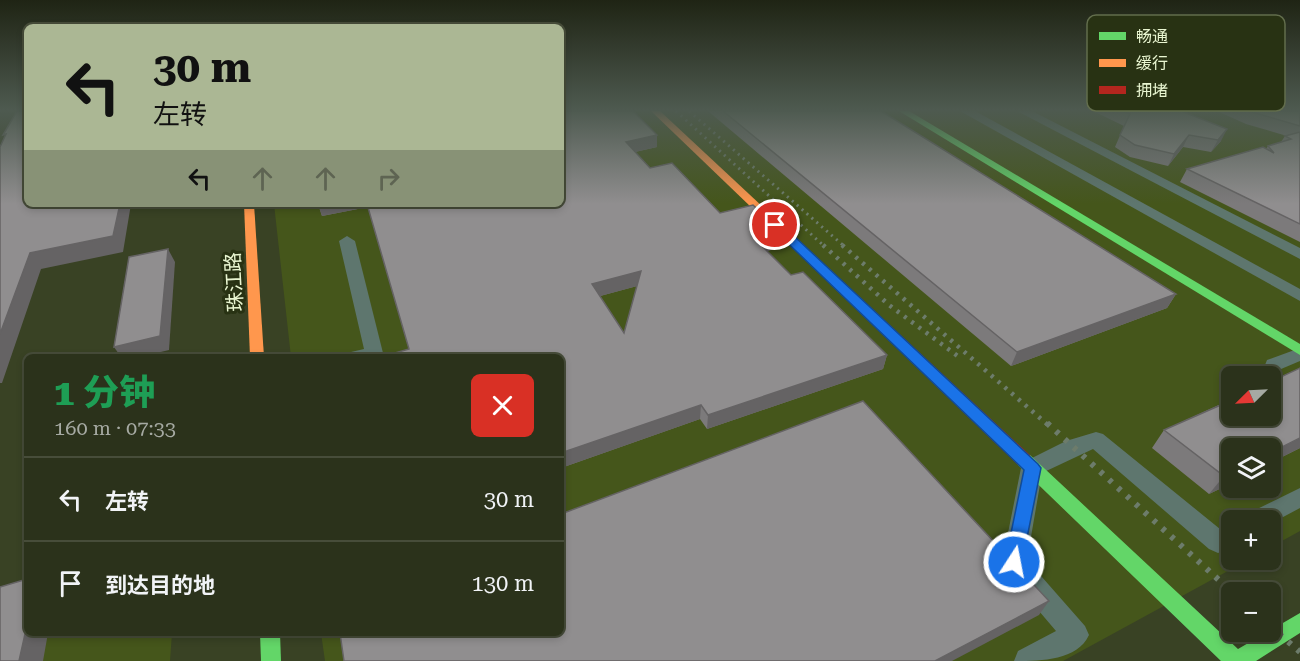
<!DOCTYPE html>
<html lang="zh">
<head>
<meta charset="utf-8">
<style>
  body { margin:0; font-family:"Roboto Serif","Noto Sans SC",serif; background:#373e28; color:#f1f3f6; height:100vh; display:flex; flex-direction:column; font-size:22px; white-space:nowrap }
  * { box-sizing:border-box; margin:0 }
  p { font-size:20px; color:#a6aaa3 }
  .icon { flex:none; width:33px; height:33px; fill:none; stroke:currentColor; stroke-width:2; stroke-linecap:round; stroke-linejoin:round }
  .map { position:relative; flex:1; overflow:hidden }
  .side { position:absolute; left:24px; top:354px; width:540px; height:282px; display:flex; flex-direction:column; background:#2b321b; border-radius:9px; box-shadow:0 3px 9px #0003,0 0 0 2px #474d3a }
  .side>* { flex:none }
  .banner { position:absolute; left:24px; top:24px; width:540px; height:183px; border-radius:9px; box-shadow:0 3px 9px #0003,0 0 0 2px #474d3a; background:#abb794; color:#111; overflow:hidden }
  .needle { width:39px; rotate:246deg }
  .buttons { position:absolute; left:1221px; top:366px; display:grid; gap:12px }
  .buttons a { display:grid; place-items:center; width:60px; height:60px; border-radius:9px; background:#2b321b; box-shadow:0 3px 9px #0003,0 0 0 2px #474d3a; font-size:30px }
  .pin { position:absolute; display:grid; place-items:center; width:51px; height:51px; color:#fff; margin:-26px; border:3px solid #fff; border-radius:50%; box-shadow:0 2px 6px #0007 }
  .me { position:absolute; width:66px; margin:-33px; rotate:11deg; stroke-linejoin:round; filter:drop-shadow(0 0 4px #0008) }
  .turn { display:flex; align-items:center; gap:21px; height:126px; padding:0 30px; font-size:27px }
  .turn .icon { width:78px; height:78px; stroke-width:2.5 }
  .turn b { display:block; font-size:42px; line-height:51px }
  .lanes { display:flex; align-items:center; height:57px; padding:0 30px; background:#0003; justify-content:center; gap:30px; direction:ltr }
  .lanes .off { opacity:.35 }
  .round { display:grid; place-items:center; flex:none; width:63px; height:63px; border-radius:9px; background:#373e28 }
  .head { display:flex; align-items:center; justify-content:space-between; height:102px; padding:0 30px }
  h1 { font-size:36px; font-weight:800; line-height:45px; color:#1e9e55 }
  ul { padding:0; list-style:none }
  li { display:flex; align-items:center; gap:18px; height:84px; padding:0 30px; border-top:2px solid #474d3a }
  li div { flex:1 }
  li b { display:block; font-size:22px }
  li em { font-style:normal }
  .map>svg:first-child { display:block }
  .built { fill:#45561b; fill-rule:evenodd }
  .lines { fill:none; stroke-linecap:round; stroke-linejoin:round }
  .street { fill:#5e766e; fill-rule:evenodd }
  .fast { fill:#63d668; fill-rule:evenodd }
  .slow { fill:#ff974d; fill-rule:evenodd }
  .jam { fill:#b3261e; fill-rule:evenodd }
  .rail-far2 { stroke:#6d7c6b; stroke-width:3; stroke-dasharray:2 4.5; stroke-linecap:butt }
  .rail-far1 { stroke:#6d7c6b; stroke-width:4.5; stroke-dasharray:3 6; stroke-linecap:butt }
  .rail { stroke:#6d7c6b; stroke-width:6; stroke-dasharray:4 8; stroke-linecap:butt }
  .wall { fill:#7c7a7b; fill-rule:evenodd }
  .shaded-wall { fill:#656364 }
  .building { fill:#908e8f; stroke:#656364; stroke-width:1.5; fill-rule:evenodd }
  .route { fill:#1a73e8; stroke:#114b97; stroke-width:1.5 }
  .labels { text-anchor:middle; stroke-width:6; stroke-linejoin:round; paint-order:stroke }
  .street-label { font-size:20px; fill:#e9f6d1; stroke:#283213 }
  .key { fill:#283213; stroke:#626d4c; stroke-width:1.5 }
  .key-label { font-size:16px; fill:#e9f6d1 }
</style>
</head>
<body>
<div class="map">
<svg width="1300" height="661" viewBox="0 0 1300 661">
  <rect width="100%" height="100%" fill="#394224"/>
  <g class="built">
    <path d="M561 111H1300V531L1271 547 1270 520H1232V560H1248L1063 661H325L321 633H561V357H291L274 204H561ZM1232 376H1270V416H1232ZM1232 448H1270V488H1232Z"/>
    <polygon points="0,596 27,633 172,633 170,661 0,661"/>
  </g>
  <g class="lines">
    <g class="street">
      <polygon points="960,111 975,111 1300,289 1300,301"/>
      <polygon points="1017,111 1032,111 1300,248 1300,259"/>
      <polygon points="347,236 355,241 383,353 381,357 349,357 351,352 364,349 339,241"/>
      <polygon points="1300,348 1300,361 1274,372 1267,370 1265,365 1267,360"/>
      <path d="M1096 432 1103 434 1220 529 1232 525V547L1218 553 1209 549 1093 449 1042 473 1027 560 1085 626 1089 635C1077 661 1040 661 1014 661L1018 651 1056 631 1005 571 1002 563 1021 468 1024 462 1066 441Z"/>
      <polygon points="1300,488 1300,508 1270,524 1270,520 1246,520 1249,513"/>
    </g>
    <g class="fast">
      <polygon points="899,111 909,111 1300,344 1300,355"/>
      <polygon points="1024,454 1030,455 1238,649 1300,613 1300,633 1256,661 1221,661 1018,465 1016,460 1018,455"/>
      <polygon points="260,633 280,633 281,661 261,661"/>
    </g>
    <g class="slow">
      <polygon points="651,111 660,111 838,277 840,280 838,283 830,283"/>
      <polygon points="244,204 254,204 264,357 250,357"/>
    </g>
    <polygon class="jam" points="834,276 838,277 1030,455 1032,460 1030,465 1024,466 1018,465 830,283 828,280 830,277"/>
    <g class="rail-far2">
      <polyline points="676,111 824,246"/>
      <polyline points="689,111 844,246"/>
    </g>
    <g class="rail-far1">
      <polyline points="823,245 889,305 959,357"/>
      <polyline points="842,245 1048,425"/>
    </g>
    <g class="rail">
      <polyline points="1047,423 1232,592"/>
      <polyline points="1270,626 1300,652"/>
    </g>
  </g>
  <g class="wall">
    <polygon points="708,111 881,111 1176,294 1167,308 1011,366"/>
    <polygon points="1093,111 1181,111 1221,141 1211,152 1183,147 1168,166 1130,157 1115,147 1124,126"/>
    <polygon points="1217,111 1300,111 1300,242 1180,182 1187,169 1266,149 1268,146 1281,142 1285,136 1287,136 1246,124"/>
    <path d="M657 135V147L635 152 650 168 720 213 782 247 767 251 791 275 887 355 883 369 707 429 700 419 561 468V357L409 349 368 207 322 216 318 204H561ZM637 286 624 333 600 296Z"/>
    <polygon points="1300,368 1300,448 1270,463 1270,448 1232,448 1232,483 1209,494 1152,448 1164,430"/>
  </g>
  <g class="shaded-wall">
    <polygon points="1227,129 1221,141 1211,152 1218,140"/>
    <polygon points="657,135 657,147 626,154 626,142"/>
    <polygon points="1189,135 1183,147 1168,166 1174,154"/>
    <polygon points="120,204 131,204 123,252 41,269 2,383 0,383 0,334 30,253"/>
    <polygon points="318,204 367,204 368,207 322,216"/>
    <polygon points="784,234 782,247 756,254 757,241"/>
    <polygon points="168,249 175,262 169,350 140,357 121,357 114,347"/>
    <polygon points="641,271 641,285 593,298 592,284"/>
    <polygon points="1176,294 1167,308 1011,366 1017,352"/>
    <polygon points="887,355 883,369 707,429 708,415"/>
    <polygon points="701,405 700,419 561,468 561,453"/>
    <polygon points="1300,438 1300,448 1270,463 1270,453"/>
    <polygon points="1232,472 1232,483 1209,494 1224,476"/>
    <polygon points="1049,601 1039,615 952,661 935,661"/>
    <polygon points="27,625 27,633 48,633 43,661 19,661"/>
  </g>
  <g class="building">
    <polygon points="17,111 27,111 27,204 120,204 113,236 30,253 0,334 0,147 6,134 3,135"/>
    <path d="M561 111H633L657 135 626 142 650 168 672 163 720 213 753 205 784 234 757 241 791 275 803 272 887 355 708 415 701 405 561 453V357H381L409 349 367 204H561ZM641 271 624 333 592 284Z"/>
    <polygon points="723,111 881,111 1176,294 1017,352"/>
    <polygon points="1122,111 1181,111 1227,129 1218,140 1189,135 1174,154 1135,145 1120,135 1130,114"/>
    <polygon points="1250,111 1300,111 1300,126 1252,112"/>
    <polygon points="1300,132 1300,224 1187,169 1263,147 1274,153 1268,146 1291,139 1285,136"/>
    <polygon points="168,249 160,336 114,347 129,257"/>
    <polygon points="1300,368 1300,438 1270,453 1270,448 1232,448 1232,472 1224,476 1164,430 1232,400 1232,416 1270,416 1270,382"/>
    <polygon points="863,401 1049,601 935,661 344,661 340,633 561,633 561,514"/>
    <polygon points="27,579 27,625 19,661 0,661 0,587"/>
  </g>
  <linearGradient id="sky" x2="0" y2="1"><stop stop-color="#1f2414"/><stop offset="0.54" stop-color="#4e5a50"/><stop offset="1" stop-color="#4e5a50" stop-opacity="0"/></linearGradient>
  <rect width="1300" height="204" fill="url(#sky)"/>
  <polygon class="route" points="775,221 779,222 1038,464 1041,468 1021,568 1014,571 1008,568 1005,562 1024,470 771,227 771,222"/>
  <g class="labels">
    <g class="street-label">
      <text transform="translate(234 282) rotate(-93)" y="7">珠江路</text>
    </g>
  </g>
  <rect x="1087" y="15" width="198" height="96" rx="9" class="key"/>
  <rect x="1099" y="32" width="27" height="8" fill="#63d668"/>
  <rect x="1099" y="59" width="27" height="8" fill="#ff974d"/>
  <rect x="1099" y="86" width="27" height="8" fill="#b3261e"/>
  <g class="key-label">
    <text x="1136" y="42">畅通</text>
    <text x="1136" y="69">缓行</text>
    <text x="1136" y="96">拥堵</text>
  </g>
</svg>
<div class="buttons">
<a><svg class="needle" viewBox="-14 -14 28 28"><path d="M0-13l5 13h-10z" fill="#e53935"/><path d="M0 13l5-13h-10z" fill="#a6aaa3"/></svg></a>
<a><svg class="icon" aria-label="layers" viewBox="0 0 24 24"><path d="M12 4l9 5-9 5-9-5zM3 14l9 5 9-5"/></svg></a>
<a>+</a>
<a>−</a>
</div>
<div class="pin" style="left:775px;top:225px;background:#d93025"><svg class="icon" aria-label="arrive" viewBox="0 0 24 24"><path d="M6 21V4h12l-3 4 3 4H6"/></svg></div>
<svg class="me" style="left:1014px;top:562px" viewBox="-20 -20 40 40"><circle r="17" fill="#1a73e8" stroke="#fff" stroke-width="3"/><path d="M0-11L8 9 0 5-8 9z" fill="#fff"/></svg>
<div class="banner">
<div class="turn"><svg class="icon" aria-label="left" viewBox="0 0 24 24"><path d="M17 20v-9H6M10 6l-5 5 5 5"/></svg><div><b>30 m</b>左转</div></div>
<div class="lanes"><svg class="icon" aria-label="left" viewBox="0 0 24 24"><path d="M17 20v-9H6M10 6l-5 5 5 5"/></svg><svg class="icon off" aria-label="ahead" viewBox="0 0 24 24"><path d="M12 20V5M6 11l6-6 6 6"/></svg><svg class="icon off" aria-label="ahead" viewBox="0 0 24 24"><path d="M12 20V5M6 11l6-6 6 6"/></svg><svg class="icon off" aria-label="right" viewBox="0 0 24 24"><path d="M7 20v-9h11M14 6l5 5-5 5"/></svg></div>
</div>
<section class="side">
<div class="head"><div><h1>1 分钟</h1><p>160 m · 07:33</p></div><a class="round" style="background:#d93025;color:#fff"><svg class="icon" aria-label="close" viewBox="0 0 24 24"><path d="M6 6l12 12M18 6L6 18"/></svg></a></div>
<ul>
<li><svg class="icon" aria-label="left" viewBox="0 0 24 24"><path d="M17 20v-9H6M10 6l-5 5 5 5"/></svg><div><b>左转</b></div><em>30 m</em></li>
<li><svg class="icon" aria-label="arrive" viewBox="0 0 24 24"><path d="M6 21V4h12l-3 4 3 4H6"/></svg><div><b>到达目的地</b></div><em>130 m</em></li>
</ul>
</section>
</div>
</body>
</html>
